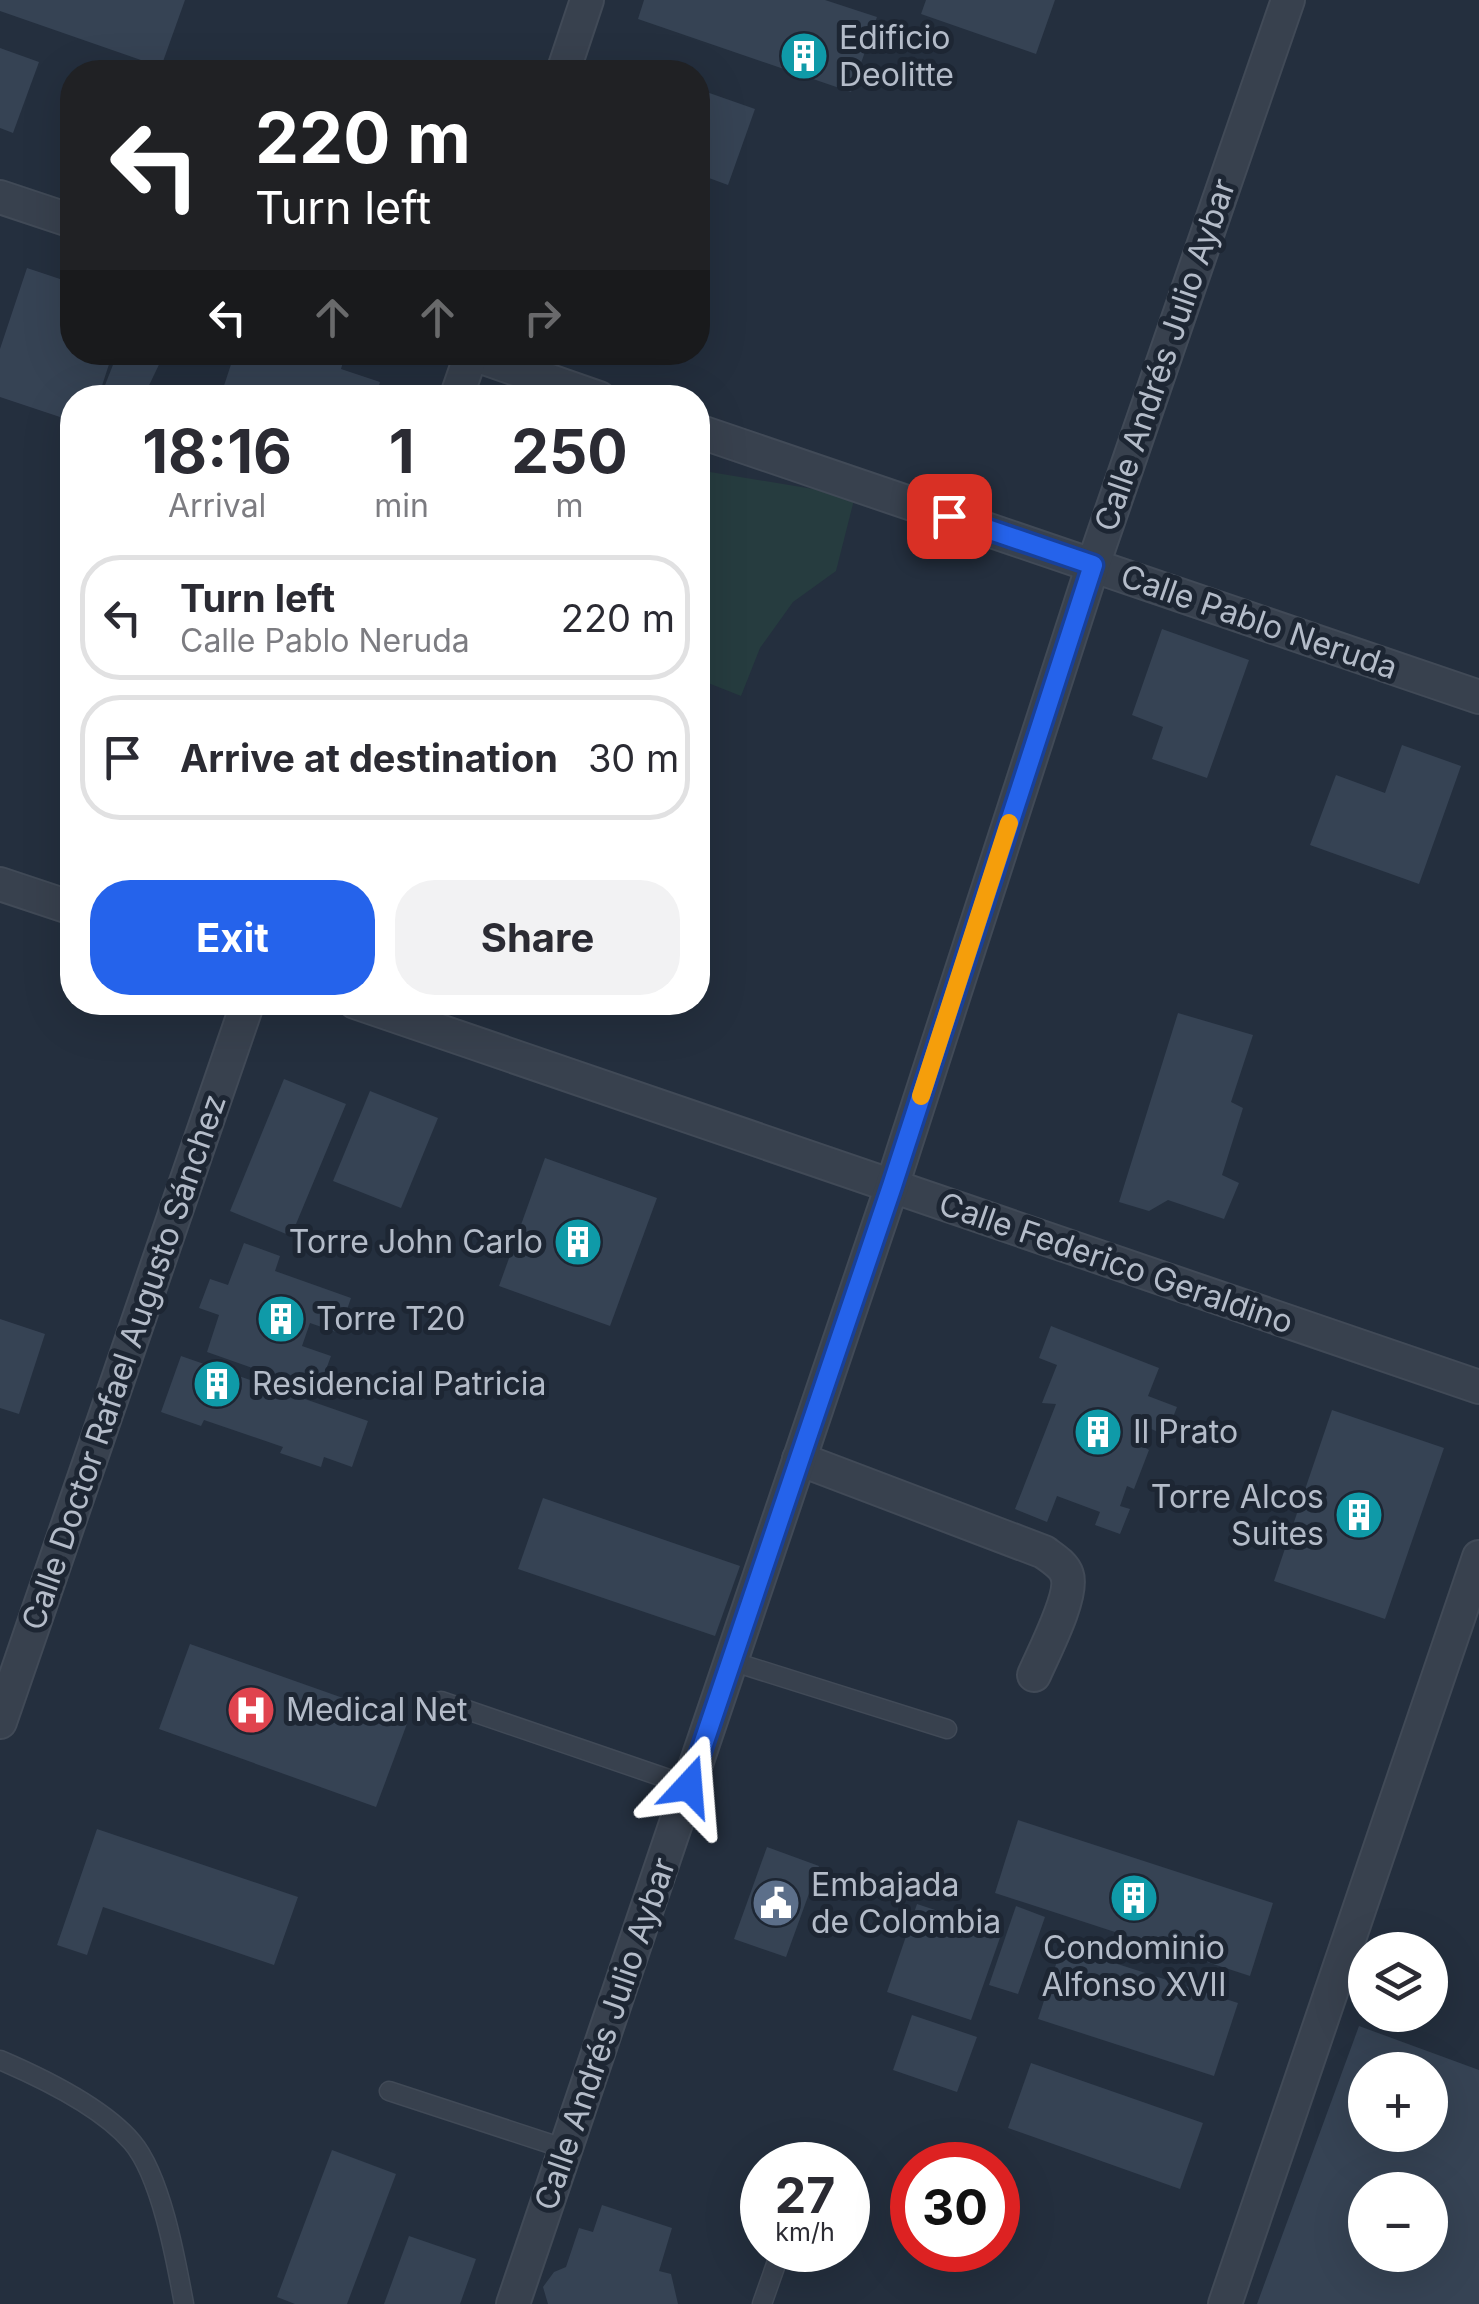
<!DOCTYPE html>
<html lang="en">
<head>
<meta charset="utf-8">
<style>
  body { margin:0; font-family:Inter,sans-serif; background:#f2f2f3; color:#2b2b33; height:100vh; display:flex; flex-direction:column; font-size:38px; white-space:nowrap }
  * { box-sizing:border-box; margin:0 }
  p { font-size:32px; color:#7c7c81 }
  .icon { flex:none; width:55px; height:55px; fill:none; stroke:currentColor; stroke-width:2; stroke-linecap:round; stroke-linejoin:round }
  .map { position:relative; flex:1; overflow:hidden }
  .details { position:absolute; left:60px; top:385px; width:650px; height:630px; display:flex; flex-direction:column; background:#fff; border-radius:40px; box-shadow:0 10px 40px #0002 }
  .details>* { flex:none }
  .guide { position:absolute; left:60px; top:60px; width:650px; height:305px; border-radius:40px; box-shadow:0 10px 40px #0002; background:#202124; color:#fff; overflow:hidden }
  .buttons { position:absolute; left:1348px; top:1932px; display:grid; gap:20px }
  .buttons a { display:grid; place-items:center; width:100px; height:100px; border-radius:50%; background:#fff; box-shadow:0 10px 40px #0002; font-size:50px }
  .speed { position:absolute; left:740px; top:2142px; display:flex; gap:20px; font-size:50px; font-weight:700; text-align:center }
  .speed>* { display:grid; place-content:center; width:130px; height:130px; border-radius:50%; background:#fff; box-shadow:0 10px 40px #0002; line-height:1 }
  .speed small { font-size:25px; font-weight:400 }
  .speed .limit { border:15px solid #d22; background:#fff; color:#111 }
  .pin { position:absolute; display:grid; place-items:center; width:85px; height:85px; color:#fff; margin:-42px; border-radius:20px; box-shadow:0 5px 15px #0006 }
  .me { position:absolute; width:110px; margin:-55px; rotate:19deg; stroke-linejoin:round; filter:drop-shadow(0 0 8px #0008) }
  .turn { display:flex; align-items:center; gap:35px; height:210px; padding:0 30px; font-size:45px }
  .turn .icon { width:130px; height:130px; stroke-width:2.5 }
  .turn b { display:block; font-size:70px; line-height:85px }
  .lanes { display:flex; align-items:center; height:95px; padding:0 30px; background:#0003; justify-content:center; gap:50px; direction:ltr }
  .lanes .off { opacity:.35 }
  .eta { display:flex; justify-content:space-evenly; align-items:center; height:170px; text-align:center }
  .eta b { font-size:60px; font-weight:700; line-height:70px }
  .action { display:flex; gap:20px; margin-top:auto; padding:20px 30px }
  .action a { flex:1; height:115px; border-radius:40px; background:#2563eb; color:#fff; font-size:40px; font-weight:700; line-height:115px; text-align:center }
  .action a+a { background:#f2f2f3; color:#2b2b33 }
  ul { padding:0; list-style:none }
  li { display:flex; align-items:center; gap:30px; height:125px; margin:0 20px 15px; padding:0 10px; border:5px solid #e1e1e2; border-radius:40px }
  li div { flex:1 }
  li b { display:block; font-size:38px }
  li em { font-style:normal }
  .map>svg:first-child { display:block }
  .green { fill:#263c3f }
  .building { fill:#364354; fill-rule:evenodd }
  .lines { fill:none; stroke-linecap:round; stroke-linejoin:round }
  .lane-casing { stroke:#414a57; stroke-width:21 }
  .street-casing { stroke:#414a57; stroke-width:36 }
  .lane { stroke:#38414e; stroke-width:18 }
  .street { stroke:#38414e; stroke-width:32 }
  .route-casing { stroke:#184099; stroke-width:25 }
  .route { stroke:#2563eb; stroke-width:18 }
  .slow { stroke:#f59e0b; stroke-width:18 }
  .labels { text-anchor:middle; stroke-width:10; stroke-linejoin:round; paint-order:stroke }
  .poi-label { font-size:32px; fill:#b4bcc9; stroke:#1d2633; text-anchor:start }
  .street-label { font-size:32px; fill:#b4bcc9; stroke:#1d2633 }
</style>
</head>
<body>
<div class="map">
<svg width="1479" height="2304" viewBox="0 0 1479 2304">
  <rect width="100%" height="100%" fill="#242f3e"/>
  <polygon class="green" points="698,470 855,496 836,571 793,602 760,648 741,696 698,679"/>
  <g class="building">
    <polygon points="0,0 185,0 161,67 0,11"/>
    <polygon points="644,0 825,0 877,17 851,92 638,19"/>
    <polygon points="926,0 1055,0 1036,54 921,14"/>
    <polygon points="0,48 39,62 13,133 0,128"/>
    <polygon points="698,89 755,109 728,185 698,174"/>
    <polygon points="27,268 72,283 72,352 113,352 98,398 72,398 72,421 0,397 0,349"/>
    <polygon points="118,352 165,352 143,398 100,398"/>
    <polygon points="235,352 346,352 341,369 380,382 378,389 400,398 220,398"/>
    <polygon points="1162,629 1249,660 1207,778 1152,759 1163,727 1132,715"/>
    <polygon points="1402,745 1461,766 1419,884 1310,845 1336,775 1385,793"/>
    <polygon points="1178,1013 1253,1035 1231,1102 1243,1108 1222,1175 1239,1183 1224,1219 1168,1200 1149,1211 1119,1202"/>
    <polygon points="284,1079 346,1104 291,1236 230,1211"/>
    <polygon points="370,1091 438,1118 401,1208 333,1181"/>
    <polygon points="545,1158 657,1198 610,1326 499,1286"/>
    <polygon points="244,1243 280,1256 275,1271 351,1298 339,1333 310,1323 302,1346 331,1356 318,1391 207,1352 219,1315 199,1308 210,1279 228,1285"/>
    <polygon points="0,1319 45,1334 19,1414 0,1408"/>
    <polygon points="1051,1326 1159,1368 1148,1396 1177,1407 1166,1435 1151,1429 1144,1447 1149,1450 1134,1489 1127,1486 1120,1506 1130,1509 1120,1534 1095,1525 1100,1512 1057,1496 1047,1522 1015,1509 1056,1404 1042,1403 1057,1365 1039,1358"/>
    <polygon points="181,1356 368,1421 352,1467 324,1457 321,1467 280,1453 283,1447 204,1420 201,1426 161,1412"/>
    <polygon points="1332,1410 1444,1448 1385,1619 1274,1581"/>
    <polygon points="543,1498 740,1566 715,1636 518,1569"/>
    <polygon points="190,1644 408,1721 376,1807 159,1729"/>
    <polygon points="1018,1820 1273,1903 1250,1976 995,1893"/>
    <polygon points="97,1829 298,1897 274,1965 103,1907 87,1955 57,1945"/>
    <polygon points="767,1847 819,1866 786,1957 734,1939"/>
    <polygon points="917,1904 1002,1932 971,2020 887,1992"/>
    <polygon points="1016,1906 1045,1917 1018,1994 989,1985"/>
    <polygon points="1062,1946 1238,2003 1214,2076 1038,2019"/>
    <polygon points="912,2015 977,2037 957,2092 893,2070"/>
    <path d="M1359 2026 1479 2070V2304H1257ZM1365 2070H1430V2135H1365ZM1365 2190H1430V2255H1365Z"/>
    <polygon points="1031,2063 1203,2123 1180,2189 1008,2128"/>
    <polygon points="332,2150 396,2174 347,2304 295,2304 277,2297"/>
    <polygon points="602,2205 672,2228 659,2271 671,2274 678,2304 548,2304 543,2287 554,2272 566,2267 579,2228 593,2232"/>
    <polygon points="409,2236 476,2259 460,2304 384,2304"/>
  </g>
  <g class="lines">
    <g class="lane-casing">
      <g id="lane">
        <polyline points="731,1661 947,1729"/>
        <polyline points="441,1701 689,1786"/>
        <path d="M0 2060C42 2078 102 2107 132 2142 161 2176 176 2260 184 2304"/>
        <polyline points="389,2091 566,2149"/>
        <polyline points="762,2304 781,2250"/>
      </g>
    </g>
    <g class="street-casing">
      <g id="street">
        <polyline points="563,72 587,0"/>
        <polyline points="0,197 72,221"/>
        <polyline points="467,352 599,398"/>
        <polyline points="456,398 472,352"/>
        <polyline points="698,431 1479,697"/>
        <polyline points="0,884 72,908"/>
        <polyline points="355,1002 1479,1387"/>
        <path d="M799 1459 1044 1552C1052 1558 1064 1565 1067 1575 1074 1595 1043 1654 1034 1675"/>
        <polyline points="0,1722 248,1002"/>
        <polyline points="513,2304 892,1186 1093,565 1288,0"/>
        <polyline points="1225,2304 1479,1557"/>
      </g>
    </g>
    <use href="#lane" class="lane"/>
    <use href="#street" class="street"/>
  </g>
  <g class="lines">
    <g class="route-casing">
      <polyline id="route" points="689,1786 892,1186 1093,565 949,516"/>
    </g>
    <use href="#route" class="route"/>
    <polyline class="slow" points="921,1096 1009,823"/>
  </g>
  <defs>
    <g id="building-disc" transform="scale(2.5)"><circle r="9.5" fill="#0f9aa8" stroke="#1d2633"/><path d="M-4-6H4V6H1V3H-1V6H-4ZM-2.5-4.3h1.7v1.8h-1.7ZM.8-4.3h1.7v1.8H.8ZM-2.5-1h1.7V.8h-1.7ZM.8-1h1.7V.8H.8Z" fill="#fff"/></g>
    <g id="hospital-disc" transform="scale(2.5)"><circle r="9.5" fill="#e0444e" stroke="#1d2633"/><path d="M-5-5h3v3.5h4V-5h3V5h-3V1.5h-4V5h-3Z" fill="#fff"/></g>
    <g id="civic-disc" transform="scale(2.5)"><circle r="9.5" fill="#5c6f8a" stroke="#1d2633"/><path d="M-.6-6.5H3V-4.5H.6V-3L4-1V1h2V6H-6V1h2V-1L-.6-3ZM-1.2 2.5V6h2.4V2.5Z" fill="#fff"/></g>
  </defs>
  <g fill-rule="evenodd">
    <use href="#building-disc" x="804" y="56"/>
    <use href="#building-disc" x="578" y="1242"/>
    <use href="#building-disc" x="281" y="1319"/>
    <use href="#building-disc" x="217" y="1384"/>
    <use href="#building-disc" x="1098" y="1432"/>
    <use href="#building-disc" x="1359" y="1515"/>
    <use href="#hospital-disc" x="251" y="1710"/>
    <use href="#building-disc" x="1134" y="1898"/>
    <use href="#civic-disc" x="776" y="1903"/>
  </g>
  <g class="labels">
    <g class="poi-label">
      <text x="839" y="49">Edificio<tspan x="839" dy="37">Deolitte</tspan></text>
      <text x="543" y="1253" text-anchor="end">Torre John Carlo</text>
      <text x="316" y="1330">Torre T20</text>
      <text x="252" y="1395">Residencial Patricia</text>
      <text x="1133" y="1443">Il Prato</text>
      <text x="1324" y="1508" text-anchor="end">Torre Alcos<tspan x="1324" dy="37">Suites</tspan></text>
      <text x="286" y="1721">Medical Net</text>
      <text x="811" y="1896">Embajada<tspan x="811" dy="37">de Colombia</tspan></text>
      <text x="1134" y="1959" text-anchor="middle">Condominio<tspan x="1134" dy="37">Alfonso XVII</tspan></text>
    </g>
    <g class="street-label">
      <text transform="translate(1165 355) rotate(-71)" y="11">Calle Andrés Julio Aybar</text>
      <text transform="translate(1259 622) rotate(19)" y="11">Calle Pablo Neruda</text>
      <text transform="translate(1116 1263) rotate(19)" y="11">Calle Federico Geraldino</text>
      <text transform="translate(124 1362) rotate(-71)" y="11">Calle Doctor Rafael Augusto Sánchez</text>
      <text transform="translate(605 2034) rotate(-71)" y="11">Calle Andrés Julio Aybar</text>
    </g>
  </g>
</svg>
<div class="buttons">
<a><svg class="icon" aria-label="layers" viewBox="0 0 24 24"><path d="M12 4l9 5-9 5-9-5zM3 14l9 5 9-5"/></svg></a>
<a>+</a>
<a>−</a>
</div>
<div class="speed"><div>27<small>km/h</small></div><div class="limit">30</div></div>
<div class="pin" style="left:949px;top:516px;background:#d93025"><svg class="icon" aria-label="arrive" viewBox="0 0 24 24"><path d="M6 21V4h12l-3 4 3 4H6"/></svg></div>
<svg class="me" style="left:689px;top:1786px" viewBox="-20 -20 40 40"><path d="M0-17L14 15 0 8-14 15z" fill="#2563eb" stroke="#fff" stroke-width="4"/></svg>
<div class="guide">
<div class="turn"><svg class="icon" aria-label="left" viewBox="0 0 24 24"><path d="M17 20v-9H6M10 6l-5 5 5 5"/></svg><div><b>220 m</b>Turn left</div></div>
<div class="lanes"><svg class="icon" aria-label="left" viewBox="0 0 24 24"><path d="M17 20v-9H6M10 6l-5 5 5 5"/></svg><svg class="icon off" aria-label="ahead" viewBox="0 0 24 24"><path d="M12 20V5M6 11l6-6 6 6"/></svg><svg class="icon off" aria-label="ahead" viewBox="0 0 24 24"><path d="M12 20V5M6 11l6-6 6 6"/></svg><svg class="icon off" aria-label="right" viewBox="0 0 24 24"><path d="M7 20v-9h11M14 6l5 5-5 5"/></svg></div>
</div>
<section class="details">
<div class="eta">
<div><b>18:16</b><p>Arrival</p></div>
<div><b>1</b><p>min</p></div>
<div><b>250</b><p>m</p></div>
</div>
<ul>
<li><svg class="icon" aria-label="left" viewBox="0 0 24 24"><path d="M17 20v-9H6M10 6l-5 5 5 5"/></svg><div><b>Turn left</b><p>Calle Pablo Neruda</p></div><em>220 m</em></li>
<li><svg class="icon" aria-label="arrive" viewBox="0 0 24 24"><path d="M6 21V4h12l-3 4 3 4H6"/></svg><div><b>Arrive at destination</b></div><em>30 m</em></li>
</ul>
<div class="action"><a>Exit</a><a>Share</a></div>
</section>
</div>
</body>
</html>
